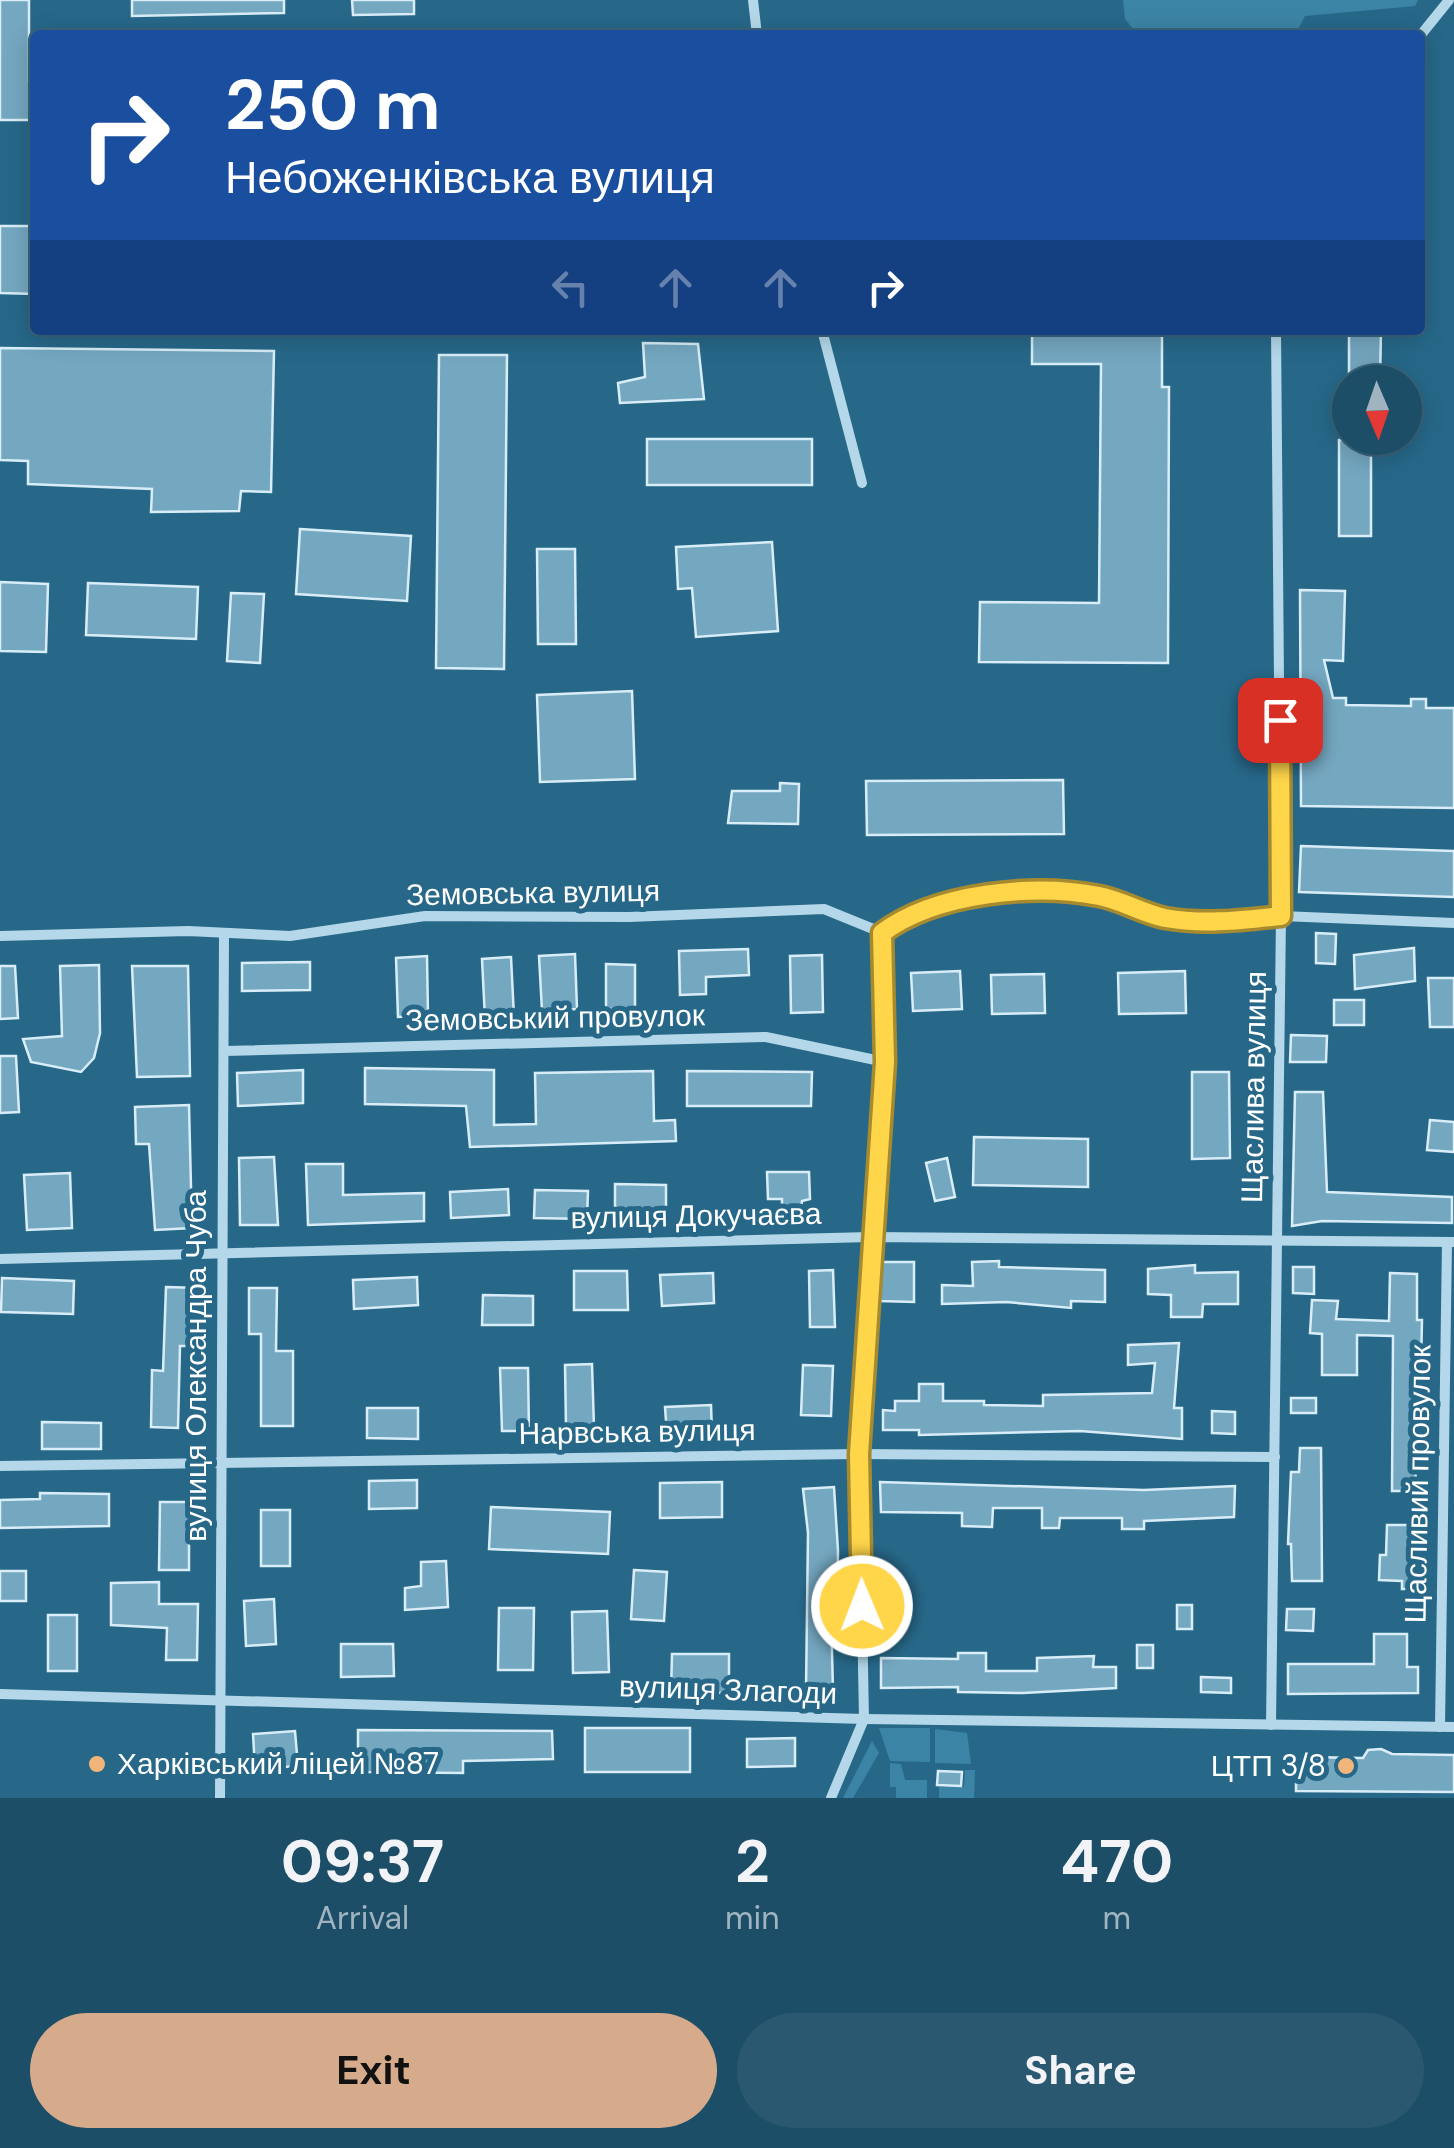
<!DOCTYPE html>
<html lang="en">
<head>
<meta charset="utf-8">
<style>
  body { margin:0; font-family:"DM Sans",sans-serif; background:#2a5870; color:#f1f3f6; height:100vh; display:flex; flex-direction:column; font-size:38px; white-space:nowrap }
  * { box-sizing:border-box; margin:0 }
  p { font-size:32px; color:#a0b4c0 }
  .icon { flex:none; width:55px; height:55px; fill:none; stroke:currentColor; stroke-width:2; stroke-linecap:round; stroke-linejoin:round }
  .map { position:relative; height:1798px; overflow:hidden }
  .panel { display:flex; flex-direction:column; background:#1d4e67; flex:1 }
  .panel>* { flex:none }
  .hud { position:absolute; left:30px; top:30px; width:1395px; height:305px; border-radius:10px; box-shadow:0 5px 25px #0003,0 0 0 2px #3b657b; background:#1a4fa0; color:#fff; overflow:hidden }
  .needle { width:65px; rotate:178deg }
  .buttons { position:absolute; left:1332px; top:365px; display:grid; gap:20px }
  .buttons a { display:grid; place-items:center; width:90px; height:90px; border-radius:50%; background:#1d4e67; box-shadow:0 5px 25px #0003,0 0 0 2px #3b657b; font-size:50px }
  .pin { position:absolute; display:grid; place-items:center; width:85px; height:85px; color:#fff; margin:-42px; border-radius:20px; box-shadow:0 5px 15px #0006 }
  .me { position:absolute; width:110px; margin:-55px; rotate:359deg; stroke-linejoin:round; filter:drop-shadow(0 0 8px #0008) }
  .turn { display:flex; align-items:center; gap:35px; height:210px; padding:0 30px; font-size:45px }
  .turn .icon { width:130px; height:130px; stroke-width:2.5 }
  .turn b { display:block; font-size:70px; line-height:85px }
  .lanes { display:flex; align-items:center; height:95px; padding:0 30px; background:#0003; justify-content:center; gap:50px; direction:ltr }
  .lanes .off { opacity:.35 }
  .eta { display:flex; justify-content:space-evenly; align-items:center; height:170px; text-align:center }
  .eta b { font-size:60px; font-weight:700; line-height:70px }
  .cta { display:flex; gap:20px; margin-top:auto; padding:20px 30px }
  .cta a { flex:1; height:115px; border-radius:60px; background:#d6ab8b; color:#111; font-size:40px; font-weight:700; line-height:115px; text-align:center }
  .cta a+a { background:#2a5870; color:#f1f3f6 }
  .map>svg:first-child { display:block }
  .green { fill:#3c84a5 }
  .building { fill:#74a7c0; stroke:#d8edf7; stroke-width:2.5 }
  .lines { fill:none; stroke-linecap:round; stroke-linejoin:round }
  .minor { stroke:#b4d8e9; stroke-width:10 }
  .route-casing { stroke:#a68a30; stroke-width:25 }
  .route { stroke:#ffd54a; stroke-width:18 }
  .poi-dot { fill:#f1b47a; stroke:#276889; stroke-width:4 }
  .labels { text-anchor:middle; stroke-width:10; stroke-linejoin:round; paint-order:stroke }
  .street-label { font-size:30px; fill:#fff; stroke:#276889 }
  .poi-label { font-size:30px; fill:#fff; stroke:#276889; text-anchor:start }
</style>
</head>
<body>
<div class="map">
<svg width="1454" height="1798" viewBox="0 0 1454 1798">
  <rect width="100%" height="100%" fill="#276889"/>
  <g class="green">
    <polygon points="1123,0 1418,0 1415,6 1305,16 1295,35 1138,35 1125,19"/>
    <polygon points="879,1728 930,1728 930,1762 890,1761"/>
    <polygon points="935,1729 967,1733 971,1764 935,1763"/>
    <polygon points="872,1741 879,1753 853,1798 843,1798"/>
    <polygon points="890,1763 901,1764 905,1780 927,1780 927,1798 896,1798 896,1787 890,1787"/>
    <polygon points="965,1770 975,1770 974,1798 939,1798 939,1787 964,1787"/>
  </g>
  <g class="building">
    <polygon points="0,0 29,0 29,81 35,81 35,120 0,120"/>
    <polygon points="132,0 284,0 284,13 132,16"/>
    <polygon points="352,0 414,0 414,14 353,15"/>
    <polygon points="0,226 35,226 35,294 0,293"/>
    <polygon points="1032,330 1162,330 1162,387 1169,387 1168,663 979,662 980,602 1099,603 1101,364 1032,364"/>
    <polygon points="1349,330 1381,330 1380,382 1349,382"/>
    <polygon points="643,343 698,344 704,399 620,403 618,383 645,377"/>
    <polygon points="0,348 274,351 271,492 241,491 239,511 151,512 152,489 28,484 28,461 0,460"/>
    <polygon points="439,355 507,355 504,669 436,668"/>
    <rect x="647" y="439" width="165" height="46"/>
    <rect x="1339" y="440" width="32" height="96"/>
    <polygon points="300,529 411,536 407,601 296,594"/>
    <polygon points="772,542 778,631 696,637 692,588 678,589 676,547"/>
    <polygon points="537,549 575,549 576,644 538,644"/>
    <polygon points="0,582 48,584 46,652 0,651"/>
    <polygon points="88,583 198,587 196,639 86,635"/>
    <polygon points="1300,590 1345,591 1343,661 1324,660 1333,698 1346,698 1346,705 1411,706 1411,699 1426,699 1426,708 1454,708 1454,808 1301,806"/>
    <polygon points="231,593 264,594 260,663 227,661"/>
    <polygon points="632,691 635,779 540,782 537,695"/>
    <polygon points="1063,780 1064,834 867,835 866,781"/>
    <polygon points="780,783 799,784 798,824 728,823 732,791 780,791"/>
    <polygon points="1301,846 1454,851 1454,897 1299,892"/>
    <polygon points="1316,933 1336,934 1335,964 1316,963"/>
    <polygon points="1414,948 1415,981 1355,989 1354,955"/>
    <polygon points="748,949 749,975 706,977 706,994 680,995 679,951"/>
    <polygon points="575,954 577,1009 542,1011 539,956"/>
    <polygon points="822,955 823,1012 791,1013 790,956"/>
    <polygon points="427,956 428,1015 398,1017 396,958"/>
    <polygon points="511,957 514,1017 485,1019 482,959"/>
    <polygon points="310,962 310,990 242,991 242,963"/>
    <polygon points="606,964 635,965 635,1009 606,1009"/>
    <polygon points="99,965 100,1033 94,1058 81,1072 31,1062 23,1039 62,1036 60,966"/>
    <polygon points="0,966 15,966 18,1018 0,1019"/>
    <polygon points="132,966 188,966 190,1076 137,1077"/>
    <polygon points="960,971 962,1009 913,1011 911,973"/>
    <polygon points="1185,971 1186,1013 1119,1014 1118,973"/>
    <polygon points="1044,974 1045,1013 992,1014 991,975"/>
    <polygon points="1428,978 1454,978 1454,1027 1430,1027"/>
    <rect x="1334" y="1000" width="30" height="25"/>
    <polygon points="1291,1035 1327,1036 1326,1062 1290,1062"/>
    <polygon points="0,1056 16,1056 19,1112 0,1113"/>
    <polygon points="365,1068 494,1070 494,1125 536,1124 535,1073 653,1071 654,1121 675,1120 676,1141 470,1147 466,1106 365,1104"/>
    <polygon points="303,1070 303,1103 238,1106 237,1073"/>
    <polygon points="687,1071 812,1072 811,1106 687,1106"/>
    <polygon points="1192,1072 1229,1072 1230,1158 1192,1159"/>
    <polygon points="1295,1092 1323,1092 1327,1192 1452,1197 1452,1223 1322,1221 1292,1226"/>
    <polygon points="189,1105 192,1228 155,1230 149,1144 136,1144 135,1107"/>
    <polygon points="1430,1120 1454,1122 1454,1152 1427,1150"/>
    <polygon points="974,1137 1088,1139 1088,1187 973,1185"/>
    <polygon points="274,1157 278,1225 240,1225 239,1158"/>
    <polygon points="947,1158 955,1197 935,1201 926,1163"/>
    <polygon points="306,1164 343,1164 343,1195 424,1193 424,1221 308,1225"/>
    <polygon points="767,1172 809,1172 810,1199 802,1201 801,1208 782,1209 782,1199 768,1199"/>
    <polygon points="70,1173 72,1228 27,1230 24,1175"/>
    <polygon points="615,1184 666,1185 666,1214 615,1214"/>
    <polygon points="508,1189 509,1215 451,1218 450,1192"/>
    <polygon points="535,1190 588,1191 587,1219 534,1218"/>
    <polygon points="999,1261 999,1267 1105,1270 1105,1302 1071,1301 1071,1308 1006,1302 942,1304 942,1285 973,1286 972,1262"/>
    <polygon points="881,1262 914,1262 914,1302 880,1301"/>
    <polygon points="1195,1265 1195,1273 1238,1272 1238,1304 1203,1304 1202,1317 1171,1317 1171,1295 1148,1294 1148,1269"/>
    <polygon points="1293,1267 1314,1267 1314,1294 1293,1293"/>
    <polygon points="833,1270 835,1327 810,1327 809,1271"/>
    <polygon points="574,1271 627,1271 628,1310 574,1310"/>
    <polygon points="713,1273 714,1303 662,1306 660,1275"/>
    <polygon points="1390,1273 1417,1274 1417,1320 1422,1320 1420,1414 1414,1414 1416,1491 1392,1491 1393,1336 1357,1335 1357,1375 1322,1375 1322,1334 1310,1333 1312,1300 1338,1301 1336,1319 1389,1321"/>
    <polygon points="417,1277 418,1305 354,1309 353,1280"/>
    <polygon points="2,1278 74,1281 73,1314 1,1312"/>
    <polygon points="166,1287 199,1288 197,1346 180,1346 178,1428 151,1427 152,1370 163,1371"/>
    <polygon points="249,1288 277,1288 276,1351 293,1351 293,1426 261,1426 261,1334 249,1334"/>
    <polygon points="483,1295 533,1296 533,1325 482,1325"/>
    <polygon points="1179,1343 1174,1408 1182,1408 1182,1439 1080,1431 919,1435 919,1430 883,1430 883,1410 895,1411 895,1401 919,1401 919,1384 943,1384 943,1401 984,1401 984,1405 1043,1406 1043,1395 1152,1393 1155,1363 1128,1365 1128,1345"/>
    <polygon points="592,1364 594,1427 566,1428 565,1365"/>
    <polygon points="803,1365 833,1366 831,1416 801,1415"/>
    <polygon points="500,1368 528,1368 529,1431 502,1431"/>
    <rect x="1291" y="1398" width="25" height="15"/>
    <polygon points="711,1405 712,1433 667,1435 665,1407"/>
    <polygon points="367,1408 418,1408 418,1439 367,1438"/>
    <polygon points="1212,1411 1235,1412 1235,1434 1212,1433"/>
    <polygon points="42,1422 101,1423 101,1449 42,1449"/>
    <polygon points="1300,1448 1321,1448 1322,1581 1292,1581 1291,1544 1288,1544 1291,1472 1299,1472"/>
    <polygon points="417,1480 417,1508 369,1509 369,1481"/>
    <polygon points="722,1482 722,1517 660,1518 660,1483"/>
    <polygon points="880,1482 1144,1490 1235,1486 1234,1517 1144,1521 1144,1529 1122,1529 1122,1518 1060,1518 1059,1528 1042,1528 1042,1508 993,1508 992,1527 962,1526 962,1513 881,1512"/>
    <polygon points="834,1487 838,1551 837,1612 831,1612 833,1691 806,1691 808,1533 803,1489"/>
    <polygon points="40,1493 109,1494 109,1526 0,1528 0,1500 40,1499"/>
    <polygon points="160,1502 189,1502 189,1570 159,1570"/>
    <polygon points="491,1507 610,1512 608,1554 489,1549"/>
    <rect x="261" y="1510" width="29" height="56"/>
    <polygon points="1387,1525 1415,1525 1419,1589 1402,1589 1402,1581 1379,1580 1380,1555 1386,1555"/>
    <polygon points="446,1561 448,1607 405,1610 405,1588 421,1586 421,1562"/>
    <polygon points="634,1570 667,1572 664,1621 631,1619"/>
    <rect x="0" y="1571" width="26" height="30"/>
    <polygon points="159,1582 159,1604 198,1604 197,1660 166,1660 167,1628 111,1625 111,1583"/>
    <polygon points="274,1599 276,1644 246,1646 244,1601"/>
    <rect x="1177" y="1605" width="15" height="24"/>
    <polygon points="499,1608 534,1608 533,1670 498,1670"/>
    <polygon points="1287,1609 1314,1609 1313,1631 1286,1630"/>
    <polygon points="607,1611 609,1672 573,1673 572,1612"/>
    <rect x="48" y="1615" width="29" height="56"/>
    <polygon points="1374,1634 1407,1634 1407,1667 1418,1667 1418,1693 1288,1694 1288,1664 1374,1664"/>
    <polygon points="341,1644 393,1644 394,1676 341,1677"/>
    <rect x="1137" y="1645" width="16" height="23"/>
    <polygon points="958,1653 986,1653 986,1671 1037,1671 1037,1658 1094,1656 1093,1667 1116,1667 1116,1688 1023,1693 958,1692 958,1687 881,1688 881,1658 958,1659"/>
    <polygon points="672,1654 729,1654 729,1693 671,1692"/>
    <polygon points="1201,1677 1231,1678 1231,1693 1201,1692"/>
    <rect x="585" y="1728" width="105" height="44"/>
    <polygon points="358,1730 552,1731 553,1759 463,1761 463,1773 358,1772"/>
    <polygon points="295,1731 298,1766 255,1769 253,1734"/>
    <polygon points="795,1738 795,1766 747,1767 747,1739"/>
    <polygon points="1381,1749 1392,1754 1454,1755 1454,1792 1296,1791 1296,1775 1305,1757 1363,1758 1368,1750"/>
    <polygon points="938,1771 962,1772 961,1786 937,1785"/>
  </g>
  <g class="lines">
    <g class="minor">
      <polyline points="753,0 757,35"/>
      <polyline points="1420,36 1449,0"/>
      <polyline points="822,330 862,483"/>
      <polyline points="883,933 901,918 940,901 1003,893 1098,896 1165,918 1222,922 1281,916 1454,923"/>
      <polyline points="0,936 188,931 290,936 425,916 629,917 824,909 883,933"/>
      <polyline points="224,1051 766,1037 885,1062"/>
      <polyline points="0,1259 870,1237 1454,1242"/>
      <polyline points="0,1466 859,1454 1275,1457"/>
      <polyline points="0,1694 864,1719 1454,1727"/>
      <polyline points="1271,1725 1281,916 1276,330"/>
      <polyline points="1440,1727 1447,1242"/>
      <polyline points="220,1798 224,935"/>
      <polyline points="831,1798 864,1719 859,1454 885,1062 883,933"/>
    </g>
  </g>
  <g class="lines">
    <g class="route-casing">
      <path id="route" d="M862 1606 859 1454 885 1062 882 933C935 893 1034 883 1099 896 1121 900 1142 913 1165 918 1204 925 1243 920 1281 916L1280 720"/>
    </g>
    <use href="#route" class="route"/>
  </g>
  <g class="poi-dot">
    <circle cx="97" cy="1764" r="10"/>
    <circle cx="1346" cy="1766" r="10"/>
  </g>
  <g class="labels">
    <g class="street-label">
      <text transform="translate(533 893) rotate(-1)" y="10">Земовська вулиця</text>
      <text transform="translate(555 1018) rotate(-1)" y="10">Земовський провулок</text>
      <text transform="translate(1254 1087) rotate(-89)" y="10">Щаслива вулиця</text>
      <text transform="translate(696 1216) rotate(-1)" y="10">вулиця Докучаєва</text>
      <text transform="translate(196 1366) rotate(-90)" y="10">вулиця Олександра Чуба</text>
      <text transform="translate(637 1432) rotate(-1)" y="10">Нарвська вулиця</text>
      <text transform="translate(1418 1484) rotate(-89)" y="10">Щасливий провулок</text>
      <text transform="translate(728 1690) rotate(2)" y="10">вулиця Злагоди</text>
    </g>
    <g class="poi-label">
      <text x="117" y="1774">Харківський ліцей №87</text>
      <text x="1326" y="1776" text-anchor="end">ЦТП 3/8</text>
    </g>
  </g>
</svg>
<div class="buttons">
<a><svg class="needle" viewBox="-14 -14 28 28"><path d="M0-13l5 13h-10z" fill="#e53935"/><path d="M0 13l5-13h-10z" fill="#a0b4c0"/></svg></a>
</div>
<div class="pin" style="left:1280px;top:720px;background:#d93025"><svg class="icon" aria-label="arrive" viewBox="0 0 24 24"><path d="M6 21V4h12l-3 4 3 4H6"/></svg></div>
<svg class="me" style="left:862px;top:1606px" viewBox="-20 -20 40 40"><circle r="17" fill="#ffd54a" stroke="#fff" stroke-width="3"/><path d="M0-11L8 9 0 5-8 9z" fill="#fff"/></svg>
<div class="hud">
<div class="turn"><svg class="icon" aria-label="right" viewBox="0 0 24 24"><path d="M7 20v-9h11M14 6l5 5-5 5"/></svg><div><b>250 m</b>Небоженківська вулиця</div></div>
<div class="lanes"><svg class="icon off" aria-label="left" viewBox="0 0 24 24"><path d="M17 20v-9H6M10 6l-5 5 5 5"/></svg><svg class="icon off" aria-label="ahead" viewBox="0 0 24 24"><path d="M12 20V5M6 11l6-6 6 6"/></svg><svg class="icon off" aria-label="ahead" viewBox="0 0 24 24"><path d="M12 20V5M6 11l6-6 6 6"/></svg><svg class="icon" aria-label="right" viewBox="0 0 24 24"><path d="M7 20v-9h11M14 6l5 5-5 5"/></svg></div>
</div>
</div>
<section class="panel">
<div class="eta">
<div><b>09:37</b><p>Arrival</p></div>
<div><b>2</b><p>min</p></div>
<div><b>470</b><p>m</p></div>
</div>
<div class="cta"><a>Exit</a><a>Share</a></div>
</section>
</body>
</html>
